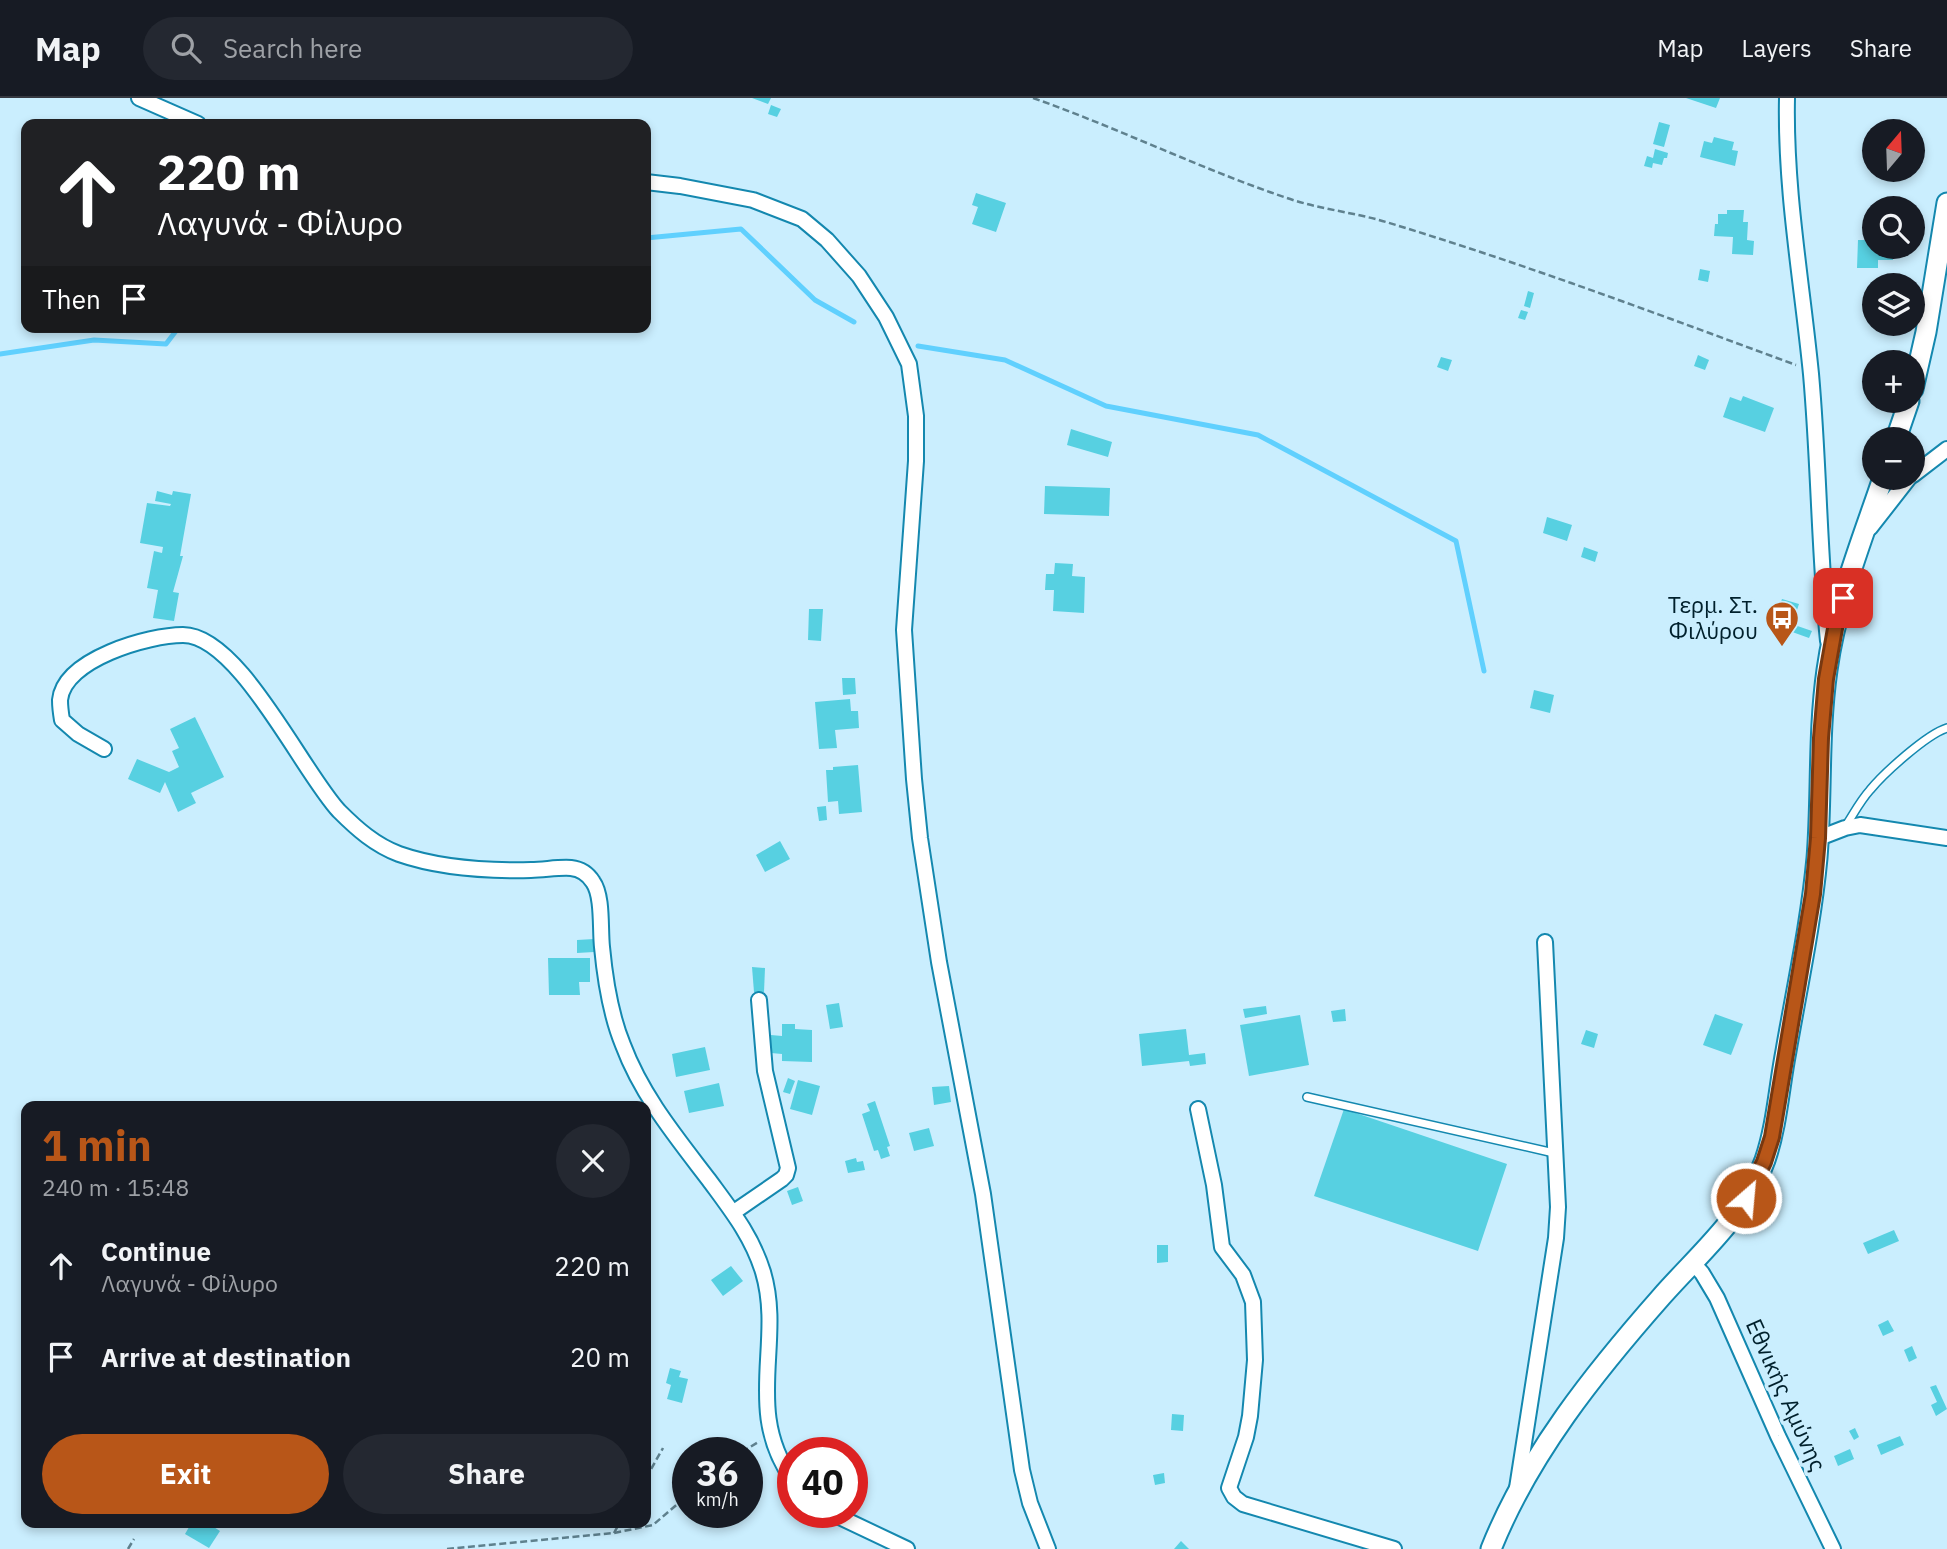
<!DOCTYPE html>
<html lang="en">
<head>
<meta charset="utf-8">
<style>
  body { margin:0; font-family:"IBM Plex Sans",sans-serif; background:#242831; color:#f1f3f6; height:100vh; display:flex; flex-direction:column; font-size:26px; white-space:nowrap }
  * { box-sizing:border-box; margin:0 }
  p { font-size:23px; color:#9ea1a6 }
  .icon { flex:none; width:38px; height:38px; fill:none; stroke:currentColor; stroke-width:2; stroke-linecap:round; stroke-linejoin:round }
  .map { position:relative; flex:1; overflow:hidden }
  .side { position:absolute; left:21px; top:1003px; width:630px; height:427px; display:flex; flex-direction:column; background:#171b24; border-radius:14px; box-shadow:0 4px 10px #0003 }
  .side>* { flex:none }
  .guide { position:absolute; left:21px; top:21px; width:630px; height:214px; border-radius:14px; box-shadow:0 4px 10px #0003; background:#202124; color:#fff; overflow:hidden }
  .needle { width:46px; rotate:19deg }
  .fabs { position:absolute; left:1862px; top:21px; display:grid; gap:14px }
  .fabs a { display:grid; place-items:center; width:63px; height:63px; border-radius:50%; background:#171b24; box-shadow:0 4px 10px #0003; font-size:35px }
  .speed { position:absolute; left:672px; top:1339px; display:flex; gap:14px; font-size:35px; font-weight:700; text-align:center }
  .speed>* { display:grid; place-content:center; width:91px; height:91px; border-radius:50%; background:#171b24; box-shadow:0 4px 10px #0003; line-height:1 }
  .speed small { font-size:18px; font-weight:400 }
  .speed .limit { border:10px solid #d22; background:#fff; color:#111 }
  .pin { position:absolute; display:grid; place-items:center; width:60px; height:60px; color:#fff; margin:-30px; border-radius:14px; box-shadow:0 4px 10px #0006 }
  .me { position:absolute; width:77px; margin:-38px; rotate:27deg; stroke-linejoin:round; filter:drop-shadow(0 0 5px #0008) }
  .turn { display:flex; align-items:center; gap:24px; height:147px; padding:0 21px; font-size:32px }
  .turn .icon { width:91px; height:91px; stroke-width:2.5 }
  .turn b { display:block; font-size:49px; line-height:60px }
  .then { display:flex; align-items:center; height:66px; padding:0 21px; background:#0003; gap:14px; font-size:26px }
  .round { display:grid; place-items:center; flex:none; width:74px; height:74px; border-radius:37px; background:#242831 }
  .head { display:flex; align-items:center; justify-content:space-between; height:119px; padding:0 21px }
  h1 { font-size:42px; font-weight:700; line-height:52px; color:#b85618 }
  .cta { display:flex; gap:14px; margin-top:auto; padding:14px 21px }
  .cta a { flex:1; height:80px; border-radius:42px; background:#b85618; color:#fff; font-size:28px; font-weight:700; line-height:80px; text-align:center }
  .cta a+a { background:#242831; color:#f1f3f6 }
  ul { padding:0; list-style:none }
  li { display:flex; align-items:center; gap:21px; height:91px; padding:0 21px }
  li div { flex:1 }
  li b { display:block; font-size:26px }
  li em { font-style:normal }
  header { display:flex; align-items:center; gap:42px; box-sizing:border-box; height:98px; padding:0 35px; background:#171b24; border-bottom:2px solid #363941 }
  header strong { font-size:33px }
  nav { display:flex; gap:38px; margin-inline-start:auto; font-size:24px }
  .search { width:490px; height:63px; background:#242831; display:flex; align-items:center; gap:18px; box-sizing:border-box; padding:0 24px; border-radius:38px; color:#9ea1a6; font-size:26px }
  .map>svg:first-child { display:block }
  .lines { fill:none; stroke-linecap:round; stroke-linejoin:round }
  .stream { stroke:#60d0fe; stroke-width:5 }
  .building { fill:#57d0e1 }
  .lane-casing { stroke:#1488af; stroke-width:10 }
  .street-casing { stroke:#1488af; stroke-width:18 }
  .secondary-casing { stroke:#1488af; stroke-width:23 }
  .path { stroke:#5f818e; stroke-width:2.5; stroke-dasharray:7 3.5; stroke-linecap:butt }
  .lane { stroke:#fff; stroke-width:7 }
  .street { stroke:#fff; stroke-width:14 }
  .secondary { stroke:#fff; stroke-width:19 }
  .route-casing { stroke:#783810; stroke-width:18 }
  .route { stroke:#b85618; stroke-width:12 }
  .labels { text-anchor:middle; stroke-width:7; stroke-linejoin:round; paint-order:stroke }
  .poi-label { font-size:23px; fill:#00202c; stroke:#caeefe; text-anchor:end }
  .street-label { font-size:23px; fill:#00202c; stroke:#caeefe }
</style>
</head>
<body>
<header>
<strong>Map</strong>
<div class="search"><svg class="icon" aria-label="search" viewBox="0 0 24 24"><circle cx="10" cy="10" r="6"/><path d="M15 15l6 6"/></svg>Search here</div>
<nav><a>Map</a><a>Layers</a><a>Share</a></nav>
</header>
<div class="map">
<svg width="1947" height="1451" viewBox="0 0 1947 1451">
  <rect width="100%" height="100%" fill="#caeefe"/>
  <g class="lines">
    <g class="stream">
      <polyline points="646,140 741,131 815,202 854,224"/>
      <polyline points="918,248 1005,262 1106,308 1258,337 1456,443 1484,573"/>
      <polyline points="0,256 94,242 166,246 179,229"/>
    </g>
  </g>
  <g class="building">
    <polygon points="752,0 771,0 768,6"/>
    <polygon points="1686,0 1720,0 1716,10"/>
    <polygon points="771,7 781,11 777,19 768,16"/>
    <polygon points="1659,24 1670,27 1664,49 1653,46"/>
    <polygon points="1714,39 1734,44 1732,52 1738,53 1735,68 1700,59 1704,43 1712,45"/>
    <polygon points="1655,51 1668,55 1667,60 1664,60 1662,67 1653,65 1652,70 1644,68 1647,58 1653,60"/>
    <polygon points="976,95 1006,105 996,134 972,126 978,109 972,107"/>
    <polygon points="1727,112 1744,112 1743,124 1748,124 1747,142 1754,143 1753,157 1732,156 1733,139 1714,138 1715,126 1718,126 1718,116 1727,116"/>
    <polygon points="1858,142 1874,142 1874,149 1893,149 1893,162 1878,162 1878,170 1857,170"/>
    <polygon points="1700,171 1710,173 1708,184 1698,182"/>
    <polygon points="1528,193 1534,195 1530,210 1524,208"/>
    <polygon points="1521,212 1528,214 1525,222 1518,220"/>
    <polygon points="1698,257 1709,262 1705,272 1694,268"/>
    <polygon points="1441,259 1452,262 1448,273 1437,269"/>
    <polygon points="1743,298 1774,310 1765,334 1723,319 1730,299 1741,303"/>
    <polygon points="1071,331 1112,344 1108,359 1067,347"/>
    <polygon points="1045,388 1110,390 1109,418 1044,416"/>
    <polygon points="157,393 172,397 173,393 191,396 180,458 183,458 173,494 179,495 174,523 153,520 158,492 147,490 154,453 162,455 163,449 140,445 147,405 170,408 171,406 155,403"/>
    <polygon points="1547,419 1572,427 1567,443 1543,435"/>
    <polygon points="1584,449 1598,454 1595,464 1581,459"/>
    <polygon points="1055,465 1073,466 1072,478 1085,479 1084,515 1053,513 1054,492 1045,492 1046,476 1054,476"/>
    <polygon points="1782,501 1799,506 1794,521 1777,515"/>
    <polygon points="809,511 823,511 821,543 808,542"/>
    <polygon points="1783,523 1812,533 1809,540 1781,530"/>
    <polygon points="842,580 855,580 856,596 843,597"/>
    <polygon points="1534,592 1554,597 1550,615 1530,610"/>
    <polygon points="850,601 851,613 858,613 859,630 835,632 837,650 819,651 815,604"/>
    <polygon points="195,619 224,679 191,695 196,705 178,714 165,684 160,695 128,681 137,661 169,674 179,669 172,653 179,650 170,631"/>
    <polygon points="858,667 862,714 839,716 838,703 828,704 826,672 833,672 833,669"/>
    <polygon points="826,708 827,722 819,723 817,709"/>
    <polygon points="780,743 790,761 765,774 756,757"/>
    <polygon points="594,841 594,854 577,855 577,842"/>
    <polygon points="548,860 590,860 590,884 579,884 580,897 549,897"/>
    <polygon points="752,869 765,870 764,894 754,894"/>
    <polygon points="839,905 843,929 830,931 826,907"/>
    <polygon points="1266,908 1267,916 1245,920 1243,911"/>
    <polygon points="1345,911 1346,923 1333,924 1331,913"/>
    <polygon points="1715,916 1743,926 1731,957 1703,947"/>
    <polygon points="1300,917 1309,967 1249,978 1240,927"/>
    <polygon points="782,926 795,926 795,931 812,932 812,964 782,963 782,956 771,955 771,937 782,938"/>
    <polygon points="1186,931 1189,957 1205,955 1206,966 1190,968 1189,963 1142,968 1139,936"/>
    <polygon points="1586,932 1598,936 1594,950 1581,946"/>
    <polygon points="705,949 710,972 676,979 672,956"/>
    <polygon points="788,980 795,983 790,996 783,994"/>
    <polygon points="798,982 820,988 812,1017 790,1011"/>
    <polygon points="719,985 724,1008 689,1015 684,993"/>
    <polygon points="949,988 951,1004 934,1007 932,989"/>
    <polygon points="875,1003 890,1048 887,1049 890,1058 881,1061 878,1052 874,1053 862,1016 870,1013 867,1006"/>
    <polygon points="1344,1011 1507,1066 1478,1153 1314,1098"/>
    <polygon points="929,1030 934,1048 914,1053 909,1035"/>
    <polygon points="856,1060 857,1064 863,1063 865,1072 848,1075 845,1063"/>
    <polygon points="798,1089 803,1103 792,1107 787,1093"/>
    <polygon points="1894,1132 1899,1143 1868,1156 1863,1145"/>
    <polygon points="1157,1147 1168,1147 1168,1164 1157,1165"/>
    <polygon points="731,1168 743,1183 723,1198 711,1182"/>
    <polygon points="1888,1222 1894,1233 1883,1238 1878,1227"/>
    <polygon points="1912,1248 1917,1260 1909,1264 1904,1252"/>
    <polygon points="670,1270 681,1273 679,1279 688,1281 682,1305 667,1301 671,1287 666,1285"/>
    <polygon points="1936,1287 1947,1311 1936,1318 1931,1307 1937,1304 1930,1289"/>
    <polygon points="1172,1316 1184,1317 1183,1333 1171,1332"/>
    <polygon points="1855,1330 1859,1339 1854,1342 1849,1333"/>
    <polygon points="1900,1338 1904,1347 1881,1357 1877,1347"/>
    <polygon points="1850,1351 1854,1361 1838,1368 1834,1358"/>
    <polygon points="1164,1375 1165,1385 1155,1387 1153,1377"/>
    <polygon points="192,1424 206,1424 220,1433 209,1450 185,1436"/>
    <polygon points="1181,1443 1189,1451 1174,1451"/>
  </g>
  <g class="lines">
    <g class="lane-casing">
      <g id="lane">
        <path d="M1845 729C1853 717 1860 703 1870 692 1884 675 1927 636 1947 630"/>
        <polyline points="1307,999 1554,1055"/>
      </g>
    </g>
    <g class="street-casing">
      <g id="street">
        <polyline points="139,0 198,26"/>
        <path d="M1787 0C1785 93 1802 184 1811 276 1819 365 1819 454 1828 543"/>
        <polyline points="646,84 680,88 753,102 802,121 827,142 859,178 886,219 909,266 916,318 916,363 904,532 914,681 920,740 939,864 983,1096 1022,1372 1030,1405 1048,1451"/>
        <polyline points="1913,377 1947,351"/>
        <polyline points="1870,430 1909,380"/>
        <path d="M104 651 78 636 62 622C61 616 60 608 60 602 64 561 149 537 183 537 239 537 303 675 339 713 357 731 375 747 399 756 439 770 489 773 531 772 544 772 558 769 571 770 580 771 588 776 593 784 603 798 600 831 602 849 605 881 611 918 623 947 642 998 677 1040 709 1082 731 1112 752 1138 763 1174 784 1244 743 1313 793 1382"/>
        <polyline points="1819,740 1845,730 1860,727 1947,740"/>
        <polyline points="1198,1011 1214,1087 1222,1149 1243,1177 1253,1204 1255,1262 1250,1318 1246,1339 1229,1390 1234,1399 1243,1406 1394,1451"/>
        <polyline points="734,1114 782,1081 786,1077 788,1070 765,973 759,902"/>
        <polyline points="1693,1165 1702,1175 1717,1200 1778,1338 1833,1451"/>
        <polyline points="1517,1390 1556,1140 1558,1109 1545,844"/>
        <polyline points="829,1414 907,1451"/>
      </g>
    </g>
    <g class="secondary-casing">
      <g id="secondary">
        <polyline points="1913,291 1926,234 1947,105"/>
        <polyline points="1896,341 1909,303"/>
        <path d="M1491 1451C1529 1356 1595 1274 1662 1198 1699 1156 1746 1117 1765 1062 1777 1027 1779 989 1786 953 1797 889 1811 825 1817 760 1822 698 1818 635 1827 572 1836 506 1862 442 1883 380"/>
      </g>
    </g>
    <g class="path">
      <path d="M1033 0C1118 30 1199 70 1284 99 1317 111 1353 114 1386 124 1525 166 1660 217 1796 267"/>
      <polyline points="742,1354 760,1343"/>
      <polyline points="646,1380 663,1350"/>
      <polyline points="614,1435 620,1424"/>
      <polyline points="128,1451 134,1441"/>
      <polyline points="447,1451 614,1435 653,1427 688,1397"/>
    </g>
    <use href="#lane" class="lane"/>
    <use href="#street" class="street"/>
    <use href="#secondary" class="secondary"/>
  </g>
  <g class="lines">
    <g class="route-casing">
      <polyline id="route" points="1746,1100 1764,1064 1772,1039 1813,796 1818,740 1821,640 1826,581 1836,525 1843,500"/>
    </g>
    <use href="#route" class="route"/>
  </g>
  <defs>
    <g id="bus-pin" transform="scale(1.75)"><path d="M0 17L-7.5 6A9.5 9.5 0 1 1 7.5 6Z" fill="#b85618" stroke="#caeefe"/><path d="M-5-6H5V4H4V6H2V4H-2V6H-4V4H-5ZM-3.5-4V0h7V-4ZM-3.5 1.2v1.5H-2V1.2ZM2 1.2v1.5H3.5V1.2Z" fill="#fff"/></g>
  </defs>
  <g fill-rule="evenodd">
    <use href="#bus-pin" x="1782" y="520"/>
  </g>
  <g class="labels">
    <g class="poi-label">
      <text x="1758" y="515">Τερμ. Στ.<tspan x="1758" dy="26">Φιλύρου</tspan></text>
    </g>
    <g class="street-label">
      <text transform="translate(1786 1297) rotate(66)" y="8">Εθνικής Αμύνης</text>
    </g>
  </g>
</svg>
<div class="fabs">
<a><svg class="needle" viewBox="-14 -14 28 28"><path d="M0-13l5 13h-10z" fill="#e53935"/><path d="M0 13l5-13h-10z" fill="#9ea1a6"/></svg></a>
<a><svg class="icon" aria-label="search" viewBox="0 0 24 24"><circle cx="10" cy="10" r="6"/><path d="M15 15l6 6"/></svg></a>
<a><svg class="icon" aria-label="layers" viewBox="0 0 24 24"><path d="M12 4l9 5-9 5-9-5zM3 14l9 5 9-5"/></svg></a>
<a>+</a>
<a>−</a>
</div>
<div class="speed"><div>36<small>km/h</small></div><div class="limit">40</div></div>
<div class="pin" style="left:1843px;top:500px;background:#d93025"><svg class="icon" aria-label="arrive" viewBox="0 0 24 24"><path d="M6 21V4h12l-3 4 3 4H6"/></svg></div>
<svg class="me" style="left:1746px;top:1100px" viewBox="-20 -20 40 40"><circle r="17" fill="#b85618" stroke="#fff" stroke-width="3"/><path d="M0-11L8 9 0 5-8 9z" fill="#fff"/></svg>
<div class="guide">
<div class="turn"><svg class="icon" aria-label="ahead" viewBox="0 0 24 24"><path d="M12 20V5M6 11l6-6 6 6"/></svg><div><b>220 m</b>Λαγυνά - Φίλυρο</div></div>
<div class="then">Then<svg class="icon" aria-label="arrive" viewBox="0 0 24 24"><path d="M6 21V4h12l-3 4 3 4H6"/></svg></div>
</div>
<section class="side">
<div class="head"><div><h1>1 min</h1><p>240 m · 15:48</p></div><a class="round"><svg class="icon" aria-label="close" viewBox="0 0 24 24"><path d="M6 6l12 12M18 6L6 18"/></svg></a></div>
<ul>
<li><svg class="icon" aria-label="ahead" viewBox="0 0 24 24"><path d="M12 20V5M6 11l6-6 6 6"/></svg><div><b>Continue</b><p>Λαγυνά - Φίλυρο</p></div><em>220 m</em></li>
<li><svg class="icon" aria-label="arrive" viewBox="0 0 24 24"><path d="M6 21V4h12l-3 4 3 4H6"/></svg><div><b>Arrive at destination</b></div><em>20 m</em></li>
</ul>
<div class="cta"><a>Exit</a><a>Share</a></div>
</section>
</div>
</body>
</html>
